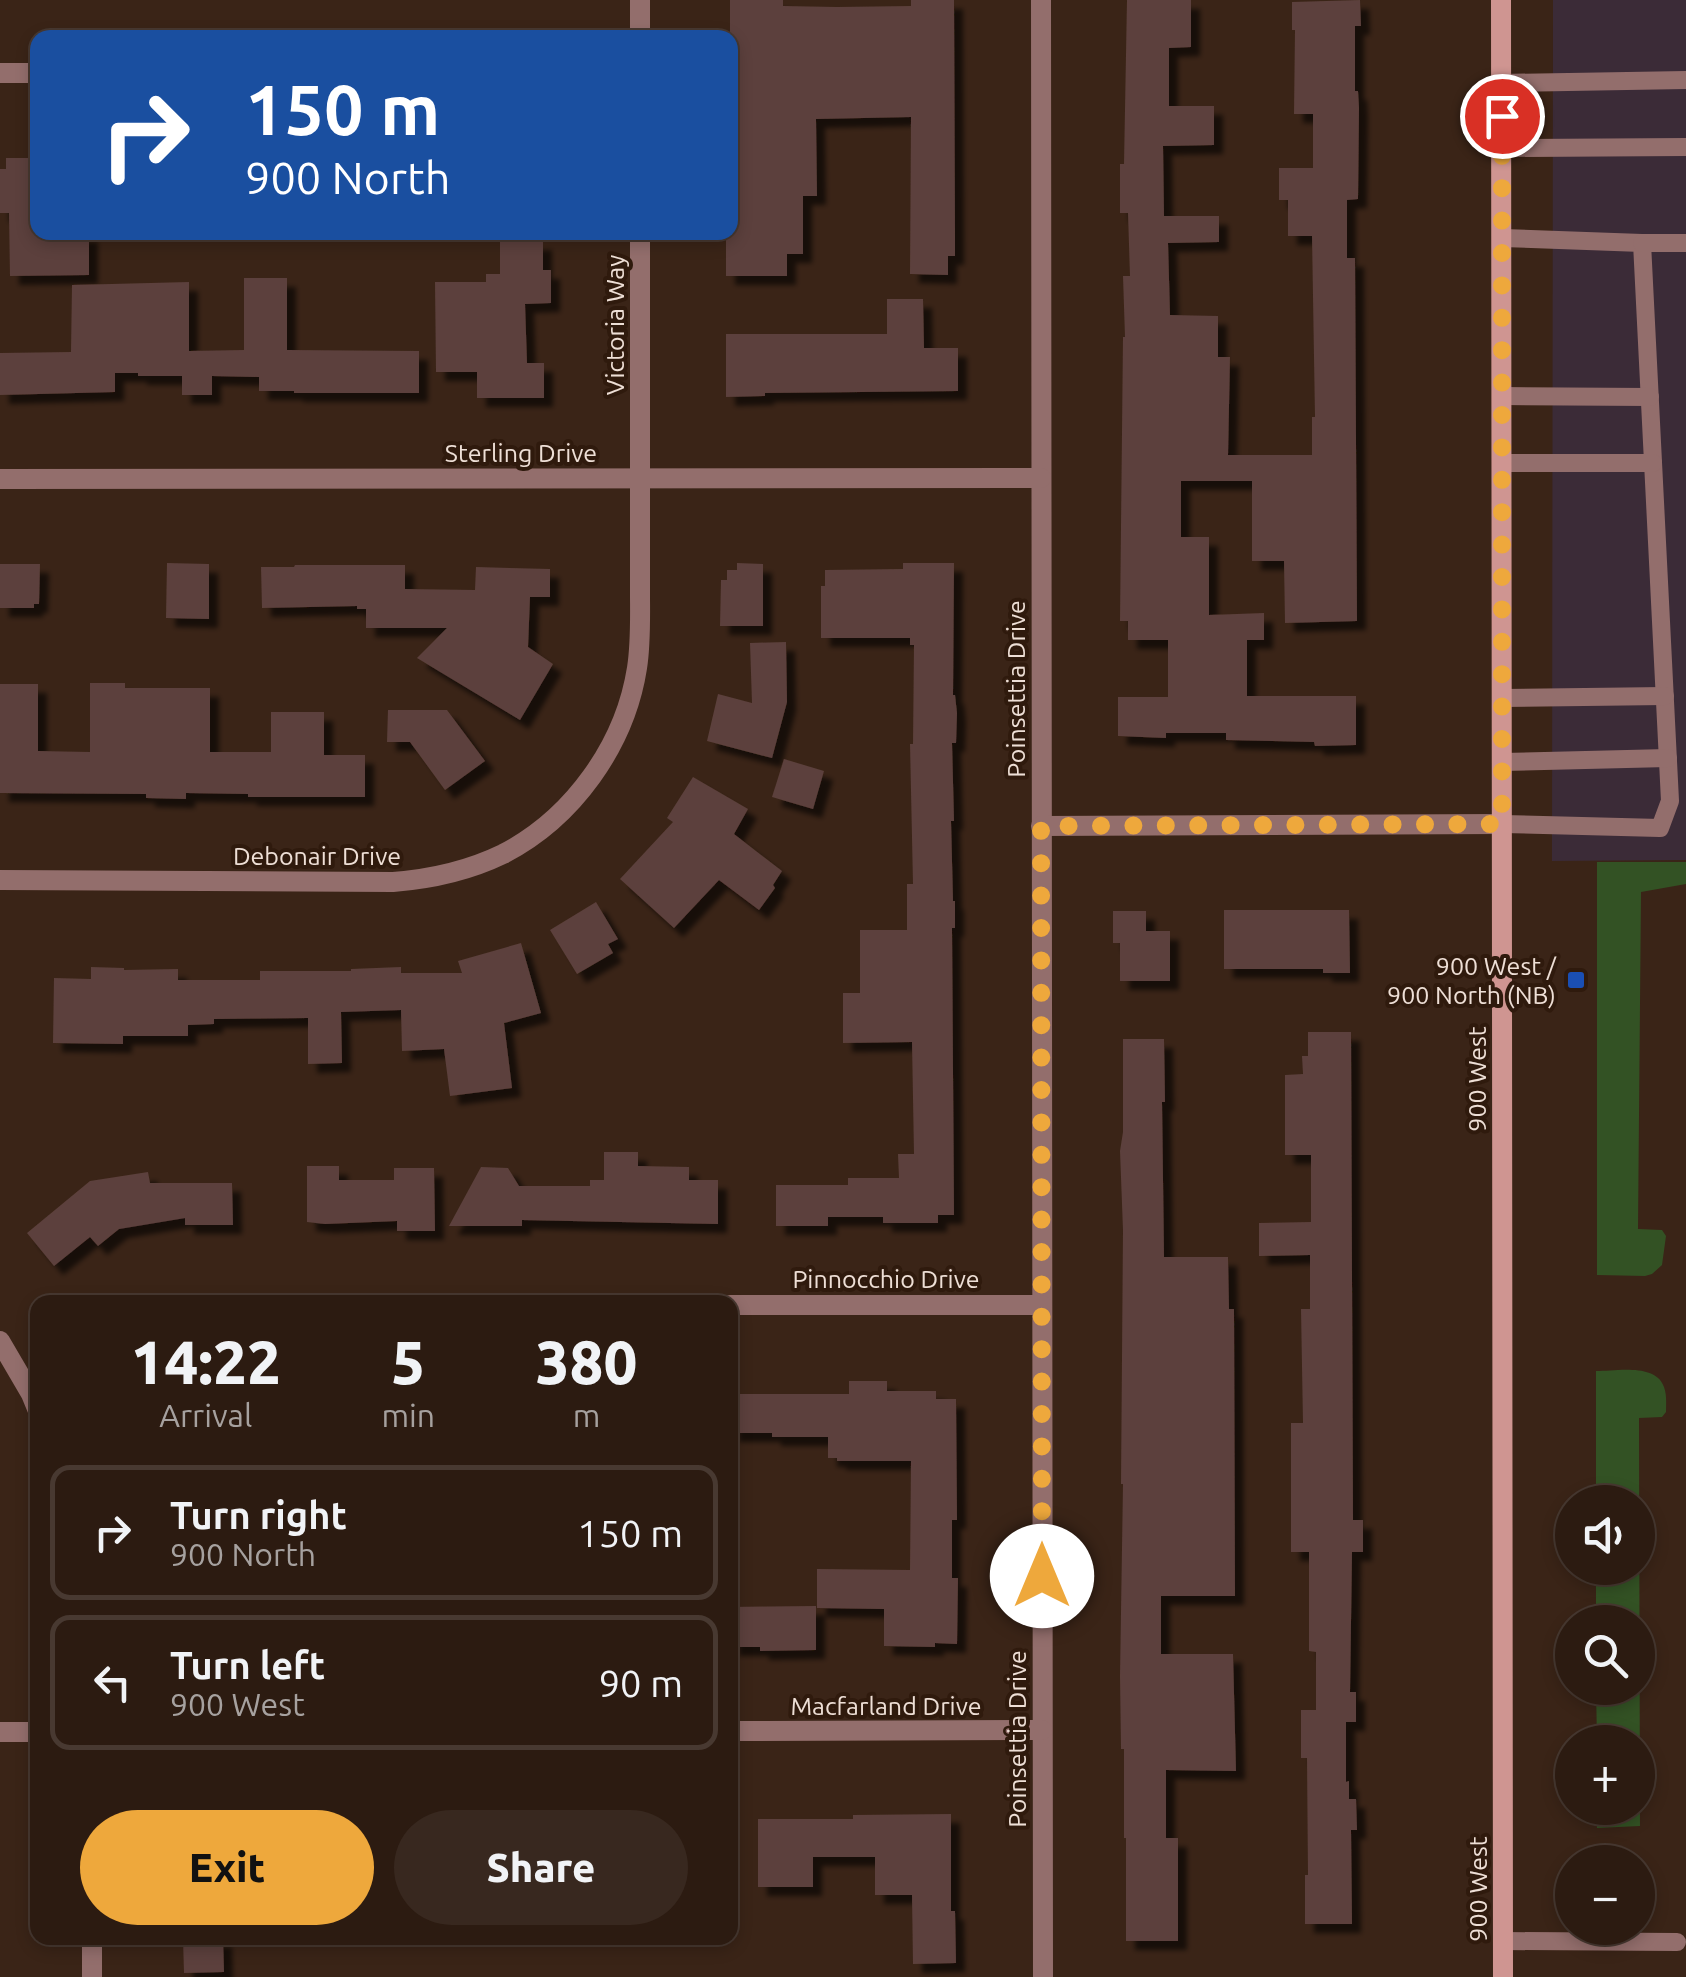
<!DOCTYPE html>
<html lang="en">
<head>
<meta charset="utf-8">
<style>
  body { margin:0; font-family:Ubuntu,sans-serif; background:#38281f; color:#f1f3f6; height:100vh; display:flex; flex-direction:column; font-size:38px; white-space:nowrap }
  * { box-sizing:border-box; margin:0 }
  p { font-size:32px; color:#a6a19f }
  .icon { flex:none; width:55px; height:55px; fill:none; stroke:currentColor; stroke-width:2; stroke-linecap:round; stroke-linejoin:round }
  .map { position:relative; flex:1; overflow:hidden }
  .details { position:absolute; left:30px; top:1295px; width:708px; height:650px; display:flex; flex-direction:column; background:#2c1b11; border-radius:20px; box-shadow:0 5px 15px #0003,0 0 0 2px #483931 }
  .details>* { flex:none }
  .hud { position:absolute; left:30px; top:30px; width:708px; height:210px; border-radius:20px; box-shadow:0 5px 15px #0003,0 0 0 2px #483931; background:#1a4fa0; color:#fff; overflow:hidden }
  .tools { position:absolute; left:1555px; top:1485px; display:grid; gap:20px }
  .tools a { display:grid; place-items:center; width:100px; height:100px; border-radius:50%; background:#2c1b11; box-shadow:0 5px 15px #0003,0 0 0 2px #483931; font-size:50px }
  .pin { position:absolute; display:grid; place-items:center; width:85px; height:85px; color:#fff; margin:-42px; border:5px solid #fff; border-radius:50%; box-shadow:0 2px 10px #0007 }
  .me { position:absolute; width:110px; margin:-55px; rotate:0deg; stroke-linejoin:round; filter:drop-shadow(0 0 8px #0008) }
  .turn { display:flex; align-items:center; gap:35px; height:210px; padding:0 50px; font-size:45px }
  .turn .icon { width:130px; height:130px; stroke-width:2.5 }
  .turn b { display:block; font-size:70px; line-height:85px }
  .eta { display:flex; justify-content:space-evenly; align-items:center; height:170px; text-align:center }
  .eta b { font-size:60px; font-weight:800; line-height:70px }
  .button { display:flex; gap:20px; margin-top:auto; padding:20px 50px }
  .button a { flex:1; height:115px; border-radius:60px; background:#eea83c; color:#111; font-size:40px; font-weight:800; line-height:115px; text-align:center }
  .button a+a { background:#38281f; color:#f1f3f6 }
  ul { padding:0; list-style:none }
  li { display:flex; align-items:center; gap:30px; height:135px; margin:0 20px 15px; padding:0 30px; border:5px solid #483931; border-radius:20px }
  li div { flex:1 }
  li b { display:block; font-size:38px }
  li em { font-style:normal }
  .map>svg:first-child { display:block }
  .commercial { fill:#3b2b37 }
  .green { fill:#335224 }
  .building { fill:#5c403c; filter:url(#shadow) }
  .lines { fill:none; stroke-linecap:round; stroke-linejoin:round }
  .service { stroke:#936e6c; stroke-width:18 }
  .minor { stroke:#936e6c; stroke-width:20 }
  .secondary { stroke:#cf9591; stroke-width:20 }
  .route { stroke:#eea83c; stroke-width:18; stroke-dasharray:0 32.4 }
  .transit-dot { fill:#1a4fb4; stroke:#2f1a0d; stroke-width:4 }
  .labels { text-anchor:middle; stroke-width:8; stroke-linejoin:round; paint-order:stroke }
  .street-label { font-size:25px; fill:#eedfd6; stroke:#2f1a0d }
  .poi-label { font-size:25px; fill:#eedfd6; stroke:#2f1a0d; text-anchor:end }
</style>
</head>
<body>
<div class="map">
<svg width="1686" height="1977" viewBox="0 0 1686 1977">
  <defs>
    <filter id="shadow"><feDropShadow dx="9" dy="9" stdDeviation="2.5" flood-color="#0009"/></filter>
  </defs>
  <rect width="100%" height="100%" fill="#3a2417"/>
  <polygon class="commercial" points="1553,0 1686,0 1686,860 1552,861"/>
  <g class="green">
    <polygon points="1597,862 1686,862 1686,884 1641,892 1638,1229 1662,1230 1666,1236 1662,1265 1652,1274 1645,1276 1597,1275"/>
    <path d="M1596 1371C1616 1371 1656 1363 1664 1387 1667 1395 1666 1404 1666 1412L1662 1417 1639 1418 1640 1826 1597 1828V1808H1638V1742H1597L1596 1688H1638V1622H1596V1568H1638V1502H1596Z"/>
  </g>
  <g class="building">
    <polygon points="730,0 783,0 783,6 837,7 911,6 911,0 954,0 955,236 955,256 948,256 948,275 910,274 911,117 816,119 817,196 803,196 803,254 787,254 787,276 726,276 726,232 730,232"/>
    <polygon points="1127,0 1191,0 1191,47 1169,48 1169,106 1214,106 1214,145 1163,146 1164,216 1219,216 1219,242 1168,243 1170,315 1218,316 1218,357 1230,357 1228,455 1312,455 1312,417 1315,417 1312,236 1288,236 1288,200 1279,200 1279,168 1313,168 1313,114 1294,114 1295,30 1292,30 1292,2 1360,0 1361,26 1355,26 1355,91 1358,91 1359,108 1358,199 1347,200 1347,258 1355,258 1357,621 1285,623 1284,561 1252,561 1252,481 1181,481 1181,537 1209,537 1209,615 1264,613 1264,640 1247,640 1247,696 1356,696 1356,745 1315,746 1314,742 1226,740 1226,733 1166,733 1166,738 1118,736 1118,697 1168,697 1168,640 1128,640 1128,621 1120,621 1123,337 1125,337 1123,276 1130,276 1128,213 1120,213 1120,164 1124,164"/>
    <polygon points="6,158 38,158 38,233 89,233 89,275 10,276 9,213 0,213 0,169 6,169"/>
    <polygon points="543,241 543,270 551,270 551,303 525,304 527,363 544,363 544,398 477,398 477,372 436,372 435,282 486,282 486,274 500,274 500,242"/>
    <polygon points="244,278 287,278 287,350 419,351 419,393 294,393 294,391 259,391 259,377 212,376 212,395 182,395 182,376 138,376 138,373 115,373 115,392 0,395 0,353 71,352 72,285 189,282 189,351 244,350"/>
    <polygon points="887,299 923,299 924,348 958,348 958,391 765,393 765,396 726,397 726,334 887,334"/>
    <polygon points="167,563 209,564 209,619 166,618"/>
    <polygon points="737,563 763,564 763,626 720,626 721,580 727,580 727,570 737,570"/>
    <polygon points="903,563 954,563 953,695 955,695 957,713 956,743 952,743 954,821 951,821 953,901 955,901 955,928 952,928 954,1215 938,1215 938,1223 883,1223 883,1217 828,1217 828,1226 776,1226 776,1185 848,1185 848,1178 899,1178 898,1154 914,1154 912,1042 843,1043 843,993 860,993 860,930 907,930 907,884 913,884 910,744 913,744 914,645 910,645 910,638 821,638 821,586 825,586 825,570 903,569"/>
    <polygon points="0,564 40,564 39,604 34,604 34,608 0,608"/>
    <polygon points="295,565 405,565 405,589 475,590 476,567 550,569 550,597 530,597 528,647 553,664 520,720 417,658 447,628 366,628 366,609 357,609 357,606 262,608 261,567 294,567"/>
    <polygon points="786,642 787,702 772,758 707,741 718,694 752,703 750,643"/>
    <polygon points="90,683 125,683 125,688 210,688 210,752 271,752 271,712 324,712 324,755 365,755 365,797 248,797 248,794 186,793 186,799 146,798 146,794 0,793 0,684 38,684 38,751 90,752"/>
    <polygon points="388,710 447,710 485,761 445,790 410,742 387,742"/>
    <polygon points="784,759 824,771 813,809 772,797"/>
    <polygon points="693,777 748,809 734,834 782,871 773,885 775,888 759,910 719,880 674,928 620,879 673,822 667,818"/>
    <polygon points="596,902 618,939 608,944 613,953 577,974 550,930"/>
    <polygon points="1224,910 1349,910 1350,973 1323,973 1323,969 1224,969"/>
    <polygon points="1113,911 1146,911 1146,931 1170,931 1170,981 1120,981 1120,943 1113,943"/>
    <polygon points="521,943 541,1013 504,1023 512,1088 450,1096 444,1049 402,1051 401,1010 341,1012 342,1063 308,1064 308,1018 214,1019 214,1024 188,1025 188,1036 123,1036 123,1044 53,1043 54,978 91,979 91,967 124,968 124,970 178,969 178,980 260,980 260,971 351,971 351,969 401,967 401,973 462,973 458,961"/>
    <polygon points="1308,1032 1351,1032 1353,1520 1363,1520 1363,1552 1352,1552 1350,1692 1356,1692 1356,1722 1346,1722 1346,1782 1349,1781 1349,1799 1356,1799 1357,1830 1351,1830 1352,1924 1305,1924 1305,1875 1308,1875 1307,1758 1301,1758 1301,1710 1316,1710 1316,1652 1309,1651 1309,1552 1291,1552 1291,1423 1303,1423 1301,1309 1310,1309 1310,1255 1259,1256 1259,1223 1311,1222 1311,1155 1285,1155 1285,1075 1303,1074 1302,1056 1308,1056"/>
    <polygon points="1123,1039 1164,1039 1165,1102 1162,1102 1164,1257 1228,1257 1229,1309 1234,1309 1235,1596 1161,1596 1161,1654 1233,1654 1236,1771 1166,1770 1166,1838 1178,1838 1178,1941 1126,1941 1126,1838 1124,1838 1124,1749 1121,1749 1120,1676 1123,1484 1121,1484 1123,1230 1120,1151 1123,1132"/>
    <polygon points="604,1152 638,1152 638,1166 689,1167 689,1180 718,1180 718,1224 522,1220 522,1226 449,1226 481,1167 508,1168 519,1186 590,1186 590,1180 604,1180"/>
    <polygon points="307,1166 339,1166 339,1180 394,1180 394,1168 434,1168 435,1231 397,1231 397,1221 325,1224 307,1222"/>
    <polygon points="148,1172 150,1183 232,1183 233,1225 185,1225 185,1218 119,1229 98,1246 90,1237 54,1266 27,1233 90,1181"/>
    <polygon points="849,1381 887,1381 887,1391 936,1391 936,1399 956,1399 957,1520 952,1520 952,1578 958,1578 957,1644 935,1643 935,1647 884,1646 884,1609 817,1608 817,1569 910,1570 911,1461 837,1461 837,1458 828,1458 828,1437 772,1437 772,1433 730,1433 730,1394 849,1394"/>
    <polygon points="816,1606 816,1650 760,1651 760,1647 730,1647 730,1607"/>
    <polygon points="951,1814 951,1911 955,1911 956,1963 913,1964 912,1895 875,1895 875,1857 813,1857 813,1887 758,1887 758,1819 853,1819 853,1815"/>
    <polygon points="183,1938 223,1938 224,1972 184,1973"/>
  </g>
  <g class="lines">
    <g class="service">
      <polyline points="1501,83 1686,80"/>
      <polyline points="1501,148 1686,147"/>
      <polyline points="1502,238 1642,243 1670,801 1660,828 1502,824"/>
      <polyline points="1642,243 1686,243"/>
      <polyline points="1502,396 1650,397"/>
      <polyline points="1502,463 1653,463"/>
      <polyline points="1502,698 1665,696"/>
      <polyline points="1502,762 1668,758"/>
      <polyline points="1503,1941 1677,1942"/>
    </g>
    <g class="minor">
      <polyline points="640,0 640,38"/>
      <polyline points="1041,0 1043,1977"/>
      <polyline points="0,73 38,73"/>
      <polyline points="0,479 1041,478"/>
      <polyline points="1041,826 1502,824"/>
      <path d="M0 880 393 882C431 879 468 871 503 854 573 818 625 745 637 668 641 643 640 617 640 592 640 554 640 515 640 477 640 396 640 314 640 232"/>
      <polyline points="730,1305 1042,1305"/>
      <polyline points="0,1341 31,1394 38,1411"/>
      <polyline points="730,1731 1042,1730"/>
      <polyline points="0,1732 38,1732"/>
      <polyline points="92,1938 92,1977"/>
    </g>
    <polyline class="secondary" points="1501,0 1503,1977"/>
  </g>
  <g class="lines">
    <polyline class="route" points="1042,1576 1041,826 1502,824 1502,116"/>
  </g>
  <rect class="transit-dot" x="1566" y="970" width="20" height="20" rx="5"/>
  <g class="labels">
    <g class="street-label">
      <text transform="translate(615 325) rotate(-90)" y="9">Victoria Way</text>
      <text x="521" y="462">Sterling Drive</text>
      <text transform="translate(1016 689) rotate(-90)" y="9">Poinsettia Drive</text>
      <text x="317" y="865">Debonair Drive</text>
      <text transform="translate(1477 1079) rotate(-90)" y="9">900 West</text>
      <text x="886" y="1288">Pinnocchio Drive</text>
      <text x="886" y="1715">Macfarland Drive</text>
      <text transform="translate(1017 1739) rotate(-90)" y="9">Poinsettia Drive</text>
      <text transform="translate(1478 1889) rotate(-90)" y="9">900 West</text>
    </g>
    <g class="poi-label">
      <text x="1556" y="975">900 West /<tspan x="1556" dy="29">900 North (NB)</tspan></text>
    </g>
  </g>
</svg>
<div class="tools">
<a><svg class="icon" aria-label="sound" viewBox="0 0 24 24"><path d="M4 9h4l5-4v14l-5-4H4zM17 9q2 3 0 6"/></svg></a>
<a><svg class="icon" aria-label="search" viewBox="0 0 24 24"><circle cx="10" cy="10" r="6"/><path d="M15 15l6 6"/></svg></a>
<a>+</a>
<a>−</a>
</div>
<div class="pin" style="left:1502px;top:116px;background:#d93025"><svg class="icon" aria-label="arrive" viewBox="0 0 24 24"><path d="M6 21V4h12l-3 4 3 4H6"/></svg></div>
<svg class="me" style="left:1042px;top:1576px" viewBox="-20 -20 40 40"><circle r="19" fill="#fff"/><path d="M0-13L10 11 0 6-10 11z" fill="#eea83c"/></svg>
<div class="hud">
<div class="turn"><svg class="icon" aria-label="right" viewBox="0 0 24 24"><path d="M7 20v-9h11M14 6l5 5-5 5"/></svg><div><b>150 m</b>900 North</div></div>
</div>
<section class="details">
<div class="eta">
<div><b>14:22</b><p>Arrival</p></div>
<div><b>5</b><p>min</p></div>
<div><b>380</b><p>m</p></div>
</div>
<ul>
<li><svg class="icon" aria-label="right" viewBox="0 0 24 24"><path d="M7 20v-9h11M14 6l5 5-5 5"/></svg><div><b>Turn right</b><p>900 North</p></div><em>150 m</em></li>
<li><svg class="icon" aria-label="left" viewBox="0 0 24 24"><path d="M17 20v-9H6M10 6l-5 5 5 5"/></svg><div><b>Turn left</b><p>900 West</p></div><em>90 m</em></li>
</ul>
<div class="button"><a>Exit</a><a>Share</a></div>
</section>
</div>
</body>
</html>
